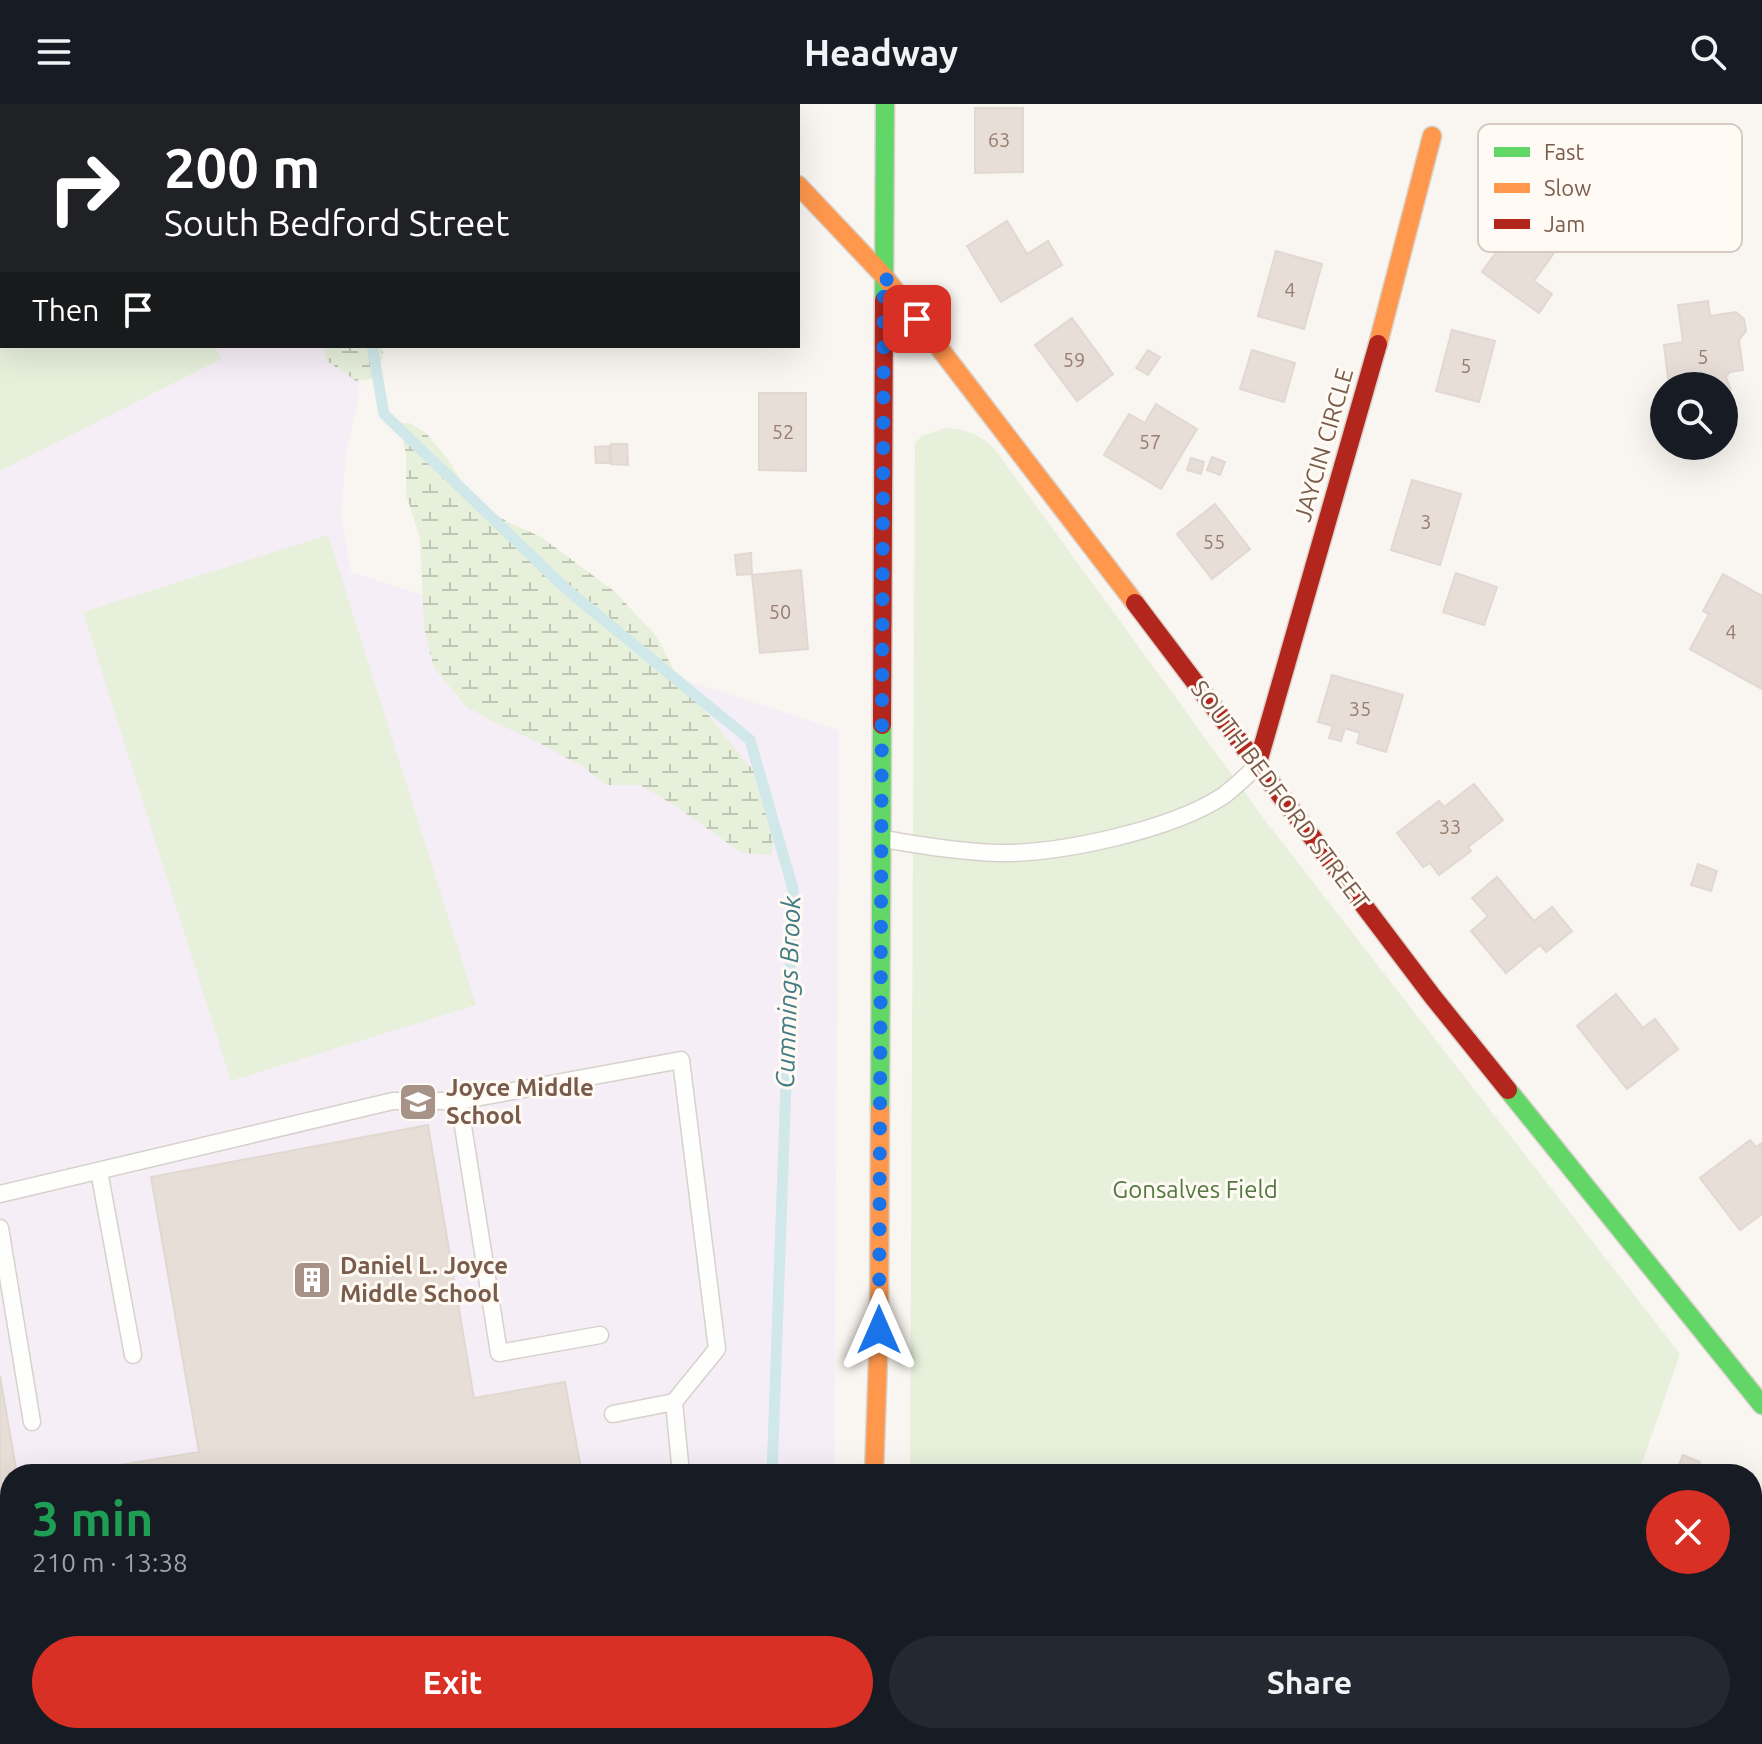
<!DOCTYPE html>
<html lang="en">
<head>
<meta charset="utf-8">
<style>
  body { margin:0; font-family:Ubuntu,sans-serif; background:#242831; color:#f1f3f6; height:100vh; display:flex; flex-direction:column; font-size:30px; white-space:nowrap }
  * { box-sizing:border-box; margin:0 }
  p { font-size:26px; color:#9ea1a6 }
  .icon { flex:none; width:44px; height:44px; fill:none; stroke:currentColor; stroke-width:2; stroke-linecap:round; stroke-linejoin:round }
  .map { position:relative; flex:1; overflow:hidden }
  .details { position:absolute; left:0px; top:1360px; width:1762px; height:280px; display:flex; flex-direction:column; background:#171b24; border-radius:32px 32px 0 0; box-shadow:0 8px 32px #0002 }
  .details>* { flex:none }
  .banner { position:absolute; left:0px; top:0px; width:800px; height:244px; box-shadow:0 8px 32px #0002; background:#202124; color:#fff; overflow:hidden }
  .buttons { position:absolute; left:1650px; top:268px; display:grid; gap:16px }
  .buttons a { display:grid; place-items:center; width:88px; height:88px; border-radius:50%; background:#171b24; box-shadow:0 8px 32px #0002; font-size:40px }
  .pin { position:absolute; display:grid; place-items:center; width:68px; height:68px; color:#fff; margin:-34px; border-radius:16px; box-shadow:0 4px 12px #0006 }
  .me { position:absolute; width:88px; margin:-44px; rotate:0deg; stroke-linejoin:round; filter:drop-shadow(0 0 6px #0008) }
  .turn { display:flex; align-items:center; gap:28px; height:168px; padding:0 32px; font-size:36px }
  .turn .icon { width:104px; height:104px; stroke-width:2.5 }
  .turn b { display:block; font-size:56px; line-height:68px }
  .then { display:flex; align-items:center; height:76px; padding:0 32px; background:#0003; gap:16px; font-size:30px }
  .round { display:grid; place-items:center; flex:none; width:84px; height:84px; border-radius:42px; background:#242831 }
  .head { display:flex; align-items:center; justify-content:space-between; height:136px; padding:0 32px }
  h1 { font-size:48px; font-weight:700; line-height:60px; color:#1e9e55 }
  .action { display:flex; gap:16px; margin-top:auto; padding:16px 32px }
  .action a { flex:1; height:92px; border-radius:48px; background:#d93025; color:#fff; font-size:32px; font-weight:700; line-height:92px; text-align:center }
  .action a+a { background:#242831; color:#f1f3f6 }
  header { display:flex; justify-content:space-between; align-items:center; height:104px; padding:0 32px; background:#171b24; font-size:36px; font-weight:700 }
  .map>svg:first-child { display:block }
  .education { fill:#f6eef6 }
  .wetland { fill:url(#wetland-marsh) }
  .park { fill:#e7f0db }
  .lines { fill:none; stroke-linecap:round; stroke-linejoin:round }
  .stream { stroke:#d0e8ea; stroke-width:11 }
  .building { fill:#e6ded7; stroke:#e2d8d2; stroke-width:2 }
  .lane-casing { stroke:#d7d1cb; stroke-width:19 }
  .street-casing { stroke:#d7d1cb; stroke-width:35 }
  .fast-casing { stroke:#d9d2cb; stroke-width:21 }
  .slow-casing { stroke:#d9d2cb; stroke-width:21 }
  .jam-casing { stroke:#d9d2cb; stroke-width:21 }
  .lane { stroke:#fefefd; stroke-width:16 }
  .street { stroke:#fefefd; stroke-width:32 }
  .fast { stroke:#63d668; stroke-width:18 }
  .slow { stroke:#ff974d; stroke-width:18 }
  .jam { stroke:#b3261e; stroke-width:18 }
  .route { stroke:#1a73e8; stroke-width:14; stroke-dasharray:0 25.2 }
  .labels { text-anchor:middle; stroke-width:6; stroke-linejoin:round; paint-order:stroke }
  .number-label { font-size:20px; fill:#977e72 }
  .street-label { font-size:24px; fill:#7a5c4d; stroke:#fffaf3 }
  .poi-label { font-size:24px; font-weight:bold; fill:#7a5c4d; stroke:#fffaf3; text-anchor:start }
  .park-label { font-size:24px; fill:#537a41; stroke:#fffaf3 }
  .water-label { font-size:26px; font-style:italic; fill:#437c86; stroke:#fffaf3 }
  .key { fill:#fffaf3; stroke:#d7cbc1; stroke-width:2 }
  .key-label { font-size:22px; fill:#7a5c4d }
</style>
</head>
<body>
<header><svg class="icon" aria-label="menu" viewBox="0 0 24 24"><path d="M4 6h16M4 12h16M4 18h16"/></svg>Headway<svg class="icon" aria-label="search" viewBox="0 0 24 24"><circle cx="10" cy="10" r="6"/><path d="M15 15l6 6"/></svg></header>
<div class="map">
<svg width="1762" height="1640" viewBox="0 0 1762 1640">
  <defs>
    <pattern id="wetland-marsh" width="20" height="14" patternUnits="userSpaceOnUse" patternTransform="scale(2)"><rect width="20" height="14" fill="#e7f0db"/><path d="M1 5h8M5 5V1M11 12h8M15 12V8" fill="none" stroke="#c0c6b4"/></pattern>
  </defs>
  <rect width="100%" height="100%" fill="#f9f5f0"/>
  <polygon class="education" points="0,0 316,0 2,2 2,242 359,242 360,265 358,296 346,350 341,409 351,468 839,626 834,1370 10,1370 10,1630 792,1630 736,1640 0,1640"/>
  <g class="wetland">
    <polygon points="324,242 382,242 383,249 377,274 356,277 327,257"/>
    <polygon points="399,319 409,319 426,329 448,355 473,397 508,418 541,433 615,488 657,533 674,567 748,661 765,675 774,695 772,751 742,749 674,701 640,681 606,681 582,662 529,634 491,617 466,602 434,564 424,524 420,434 406,390 406,350"/>
  </g>
  <g class="park">
    <polygon points="0,0 91,2 2,2 2,242 214,242 221,255 0,367"/>
    <path d="M946 324C966 325 982 331 996 347L1267 719 1680 1250 1638 1370H910L915 338 924 331Z"/>
    <polygon points="328,431 476,901 231,977 83,508"/>
    <polygon points="909,1630 1547,1630 1544,1640 909,1640"/>
  </g>
  <g class="lines">
    <g class="stream">
      <polyline points="225,0 226,2"/>
      <polyline points="326,2 327,0"/>
      <polyline points="372,242 384,310 565,484 750,636 793,785 772,1370"/>
    </g>
  </g>
  <g class="building">
    <polygon points="975,4 1023,4 1023,68 975,69"/>
    <polygon points="1522,112 1561,139 1534,177 1552,190 1539,209 1482,168"/>
    <polygon points="1007,117 1027,150 1048,137 1062,161 1001,198 967,142"/>
    <polygon points="1276,147 1322,160 1304,225 1258,212"/>
    <polygon points="1708,197 1710,212 1736,208 1744,215 1746,227 1739,236 1743,266 1730,268 1726,273 1731,286 1724,296 1724,282 1669,282 1664,241 1683,238 1678,201"/>
    <polygon points="1072,214 1113,270 1077,297 1035,241"/>
    <polygon points="1452,226 1495,237 1479,298 1436,287"/>
    <polygon points="1148,246 1160,253 1148,271 1136,264"/>
    <polygon points="1252,246 1295,259 1284,298 1240,285"/>
    <polygon points="759,289 806,289 806,367 759,366"/>
    <polygon points="1156,300 1197,325 1161,385 1104,351 1129,310 1145,319"/>
    <polygon points="611,340 627,340 628,361 611,360"/>
    <polygon points="609,342 610,359 596,359 595,343"/>
    <polygon points="1212,353 1225,358 1220,371 1207,366"/>
    <polygon points="1191,354 1204,358 1201,370 1187,366"/>
    <polygon points="1412,376 1461,390 1440,461 1391,446"/>
    <polygon points="1215,400 1250,445 1212,475 1177,430"/>
    <polygon points="751,449 752,470 737,471 735,451"/>
    <polygon points="801,466 808,545 760,549 752,471"/>
    <polygon points="1456,469 1497,483 1484,521 1443,508"/>
    <polygon points="1723,470 1762,492 1762,585 1690,545 1709,510 1703,507"/>
    <polygon points="1332,571 1403,591 1386,648 1357,639 1360,629 1345,624 1341,637 1329,634 1333,622 1318,618"/>
    <polygon points="1474,680 1503,716 1468,743 1471,747 1439,771 1430,759 1423,763 1397,729 1439,697 1444,703"/>
    <polygon points="1698,760 1717,767 1711,787 1691,781"/>
    <polygon points="1497,773 1534,817 1552,803 1572,827 1546,848 1540,841 1506,869 1471,827 1488,812 1472,794"/>
    <polygon points="1616,890 1643,924 1655,915 1678,945 1627,985 1577,922"/>
    <polygon points="428,1021 474,1294 565,1278 582,1370 108,1370 107,1363 199,1348 151,1073"/>
    <polygon points="1750,1036 1756,1043 1762,1039 1762,1110 1740,1126 1700,1074"/>
    <polygon points="0,1272 17,1370 10,1370 10,1602 0,1604"/>
    <polygon points="1683,1351 1700,1358 1698,1364 1712,1370 1675,1370"/>
  </g>
  <g class="lines">
    <g class="lane-casing">
      <g id="lane">
        <path d="M883 735C921 741 959 748 998 749 1060 750 1171 726 1223 692 1234 684 1245 673 1255 664"/>
        <polyline points="99,1067 133,1251"/>
        <polyline points="0,1090 393,997 459,997"/>
        <polyline points="0,1124 32,1318"/>
        <polyline points="600,1231 499,1249 459,997 681,956 717,1245 674,1298 681,1370"/>
        <polyline points="613,1310 674,1298"/>
        <polyline points="84,1640 129,1630"/>
      </g>
    </g>
    <g class="street-casing">
      <polyline id="street" points="720,0 722,2"/>
    </g>
    <g class="fast-casing">
      <g id="fast">
        <polyline points="884,196 885,0"/>
        <polyline points="1508,986 1762,1301"/>
        <polyline points="880,1006 882,621"/>
      </g>
    </g>
    <g class="slow-casing">
      <g id="slow">
        <polyline points="798,81 884,172 1135,499"/>
        <polyline points="1378,240 1432,32"/>
        <polyline points="874,1370 879,1226 880,1006"/>
      </g>
    </g>
    <g class="jam-casing">
      <g id="jam">
        <polyline points="1135,499 1433,893 1508,986"/>
        <polyline points="882,621 884,196"/>
        <polyline points="1257,662 1378,240"/>
        <polyline points="864,1640 865,1630"/>
      </g>
    </g>
    <use href="#lane" class="lane"/>
    <use href="#street" class="street"/>
    <use href="#fast" class="fast"/>
    <use href="#slow" class="slow"/>
    <use href="#jam" class="jam"/>
  </g>
  <g class="lines">
    <polyline class="route" points="879,1226 884,172 917,215"/>
  </g>
  <defs>
    <g id="school-square" transform="scale(2)"><rect x="-9" y="-9" width="18" height="18" rx="4" fill="#a69286" stroke="#fffaf3"/><path d="M0-5L7-2L0 1L-7-2ZM-4 1L0 2.5L4 1V4Q0 6-4 4Z" fill="#fff"/></g>
    <g id="building-square" transform="scale(2)"><rect x="-9" y="-9" width="18" height="18" rx="4" fill="#a69286" stroke="#fffaf3"/><path d="M-4-6H4V6H1V3H-1V6H-4ZM-2.5-4.3h1.7v1.8h-1.7ZM.8-4.3h1.7v1.8H.8ZM-2.5-1h1.7V.8h-1.7ZM.8-1h1.7V.8H.8Z" fill="#fff"/></g>
  </defs>
  <g fill-rule="evenodd">
    <use href="#school-square" x="418" y="998"/>
    <use href="#building-square" x="312" y="1176"/>
  </g>
  <g class="labels">
    <g class="number-label">
      <text x="999" y="43">63</text>
      <text x="1290" y="193">4</text>
      <text x="1703" y="260">5</text>
      <text x="1074" y="263">59</text>
      <text x="1466" y="269">5</text>
      <text x="783" y="335">52</text>
      <text x="1150" y="345">57</text>
      <text x="1426" y="425">3</text>
      <text x="1214" y="445">55</text>
      <text x="780" y="515">50</text>
      <text x="1731" y="535">4</text>
      <text x="1360" y="612">35</text>
      <text x="1450" y="730">33</text>
    </g>
    <g class="street-label">
      <text transform="translate(1324 341) rotate(-74)" y="8">JAYCIN CIRCLE</text>
      <text transform="translate(1280 691) rotate(53)" y="8">SOUTH BEDFORD STREET</text>
    </g>
    <g class="poi-label">
      <text x="446" y="992">Joyce Middle<tspan x="446" dy="28">School</tspan></text>
      <text x="340" y="1170">Daniel L. Joyce<tspan x="340" dy="28">Middle School</tspan></text>
    </g>
    <g class="park-label">
      <text x="1195" y="1094">Gonsalves Field</text>
    </g>
    <g class="water-label">
      <text transform="translate(788 888) rotate(-88)" y="9">Cummings Brook</text>
    </g>
  </g>
  <rect x="1478" y="20" width="264" height="128" rx="12" class="key"/>
  <rect x="1494" y="43" width="36" height="10" fill="#63d668"/>
  <rect x="1494" y="79" width="36" height="10" fill="#ff974d"/>
  <rect x="1494" y="115" width="36" height="10" fill="#b3261e"/>
  <g class="key-label">
    <text x="1544" y="56">Fast</text>
    <text x="1544" y="92">Slow</text>
    <text x="1544" y="128">Jam</text>
  </g>
</svg>
<div class="buttons">
<a><svg class="icon" aria-label="search" viewBox="0 0 24 24"><circle cx="10" cy="10" r="6"/><path d="M15 15l6 6"/></svg></a>
</div>
<div class="pin" style="left:917px;top:215px;background:#d93025"><svg class="icon" aria-label="arrive" viewBox="0 0 24 24"><path d="M6 21V4h12l-3 4 3 4H6"/></svg></div>
<svg class="me" style="left:879px;top:1226px" viewBox="-20 -20 40 40"><path d="M0-17L14 15 0 8-14 15z" fill="#1a73e8" stroke="#fff" stroke-width="4"/></svg>
<div class="banner">
<div class="turn"><svg class="icon" aria-label="right" viewBox="0 0 24 24"><path d="M7 20v-9h11M14 6l5 5-5 5"/></svg><div><b>200 m</b>South Bedford Street</div></div>
<div class="then">Then<svg class="icon" aria-label="arrive" viewBox="0 0 24 24"><path d="M6 21V4h12l-3 4 3 4H6"/></svg></div>
</div>
<section class="details">
<div class="head"><div><h1>3 min</h1><p>210 m · 13:38</p></div><a class="round" style="background:#d93025;color:#fff"><svg class="icon" aria-label="close" viewBox="0 0 24 24"><path d="M6 6l12 12M18 6L6 18"/></svg></a></div>
<div class="action"><a>Exit</a><a>Share</a></div>
</section>
</div>
</body>
</html>
